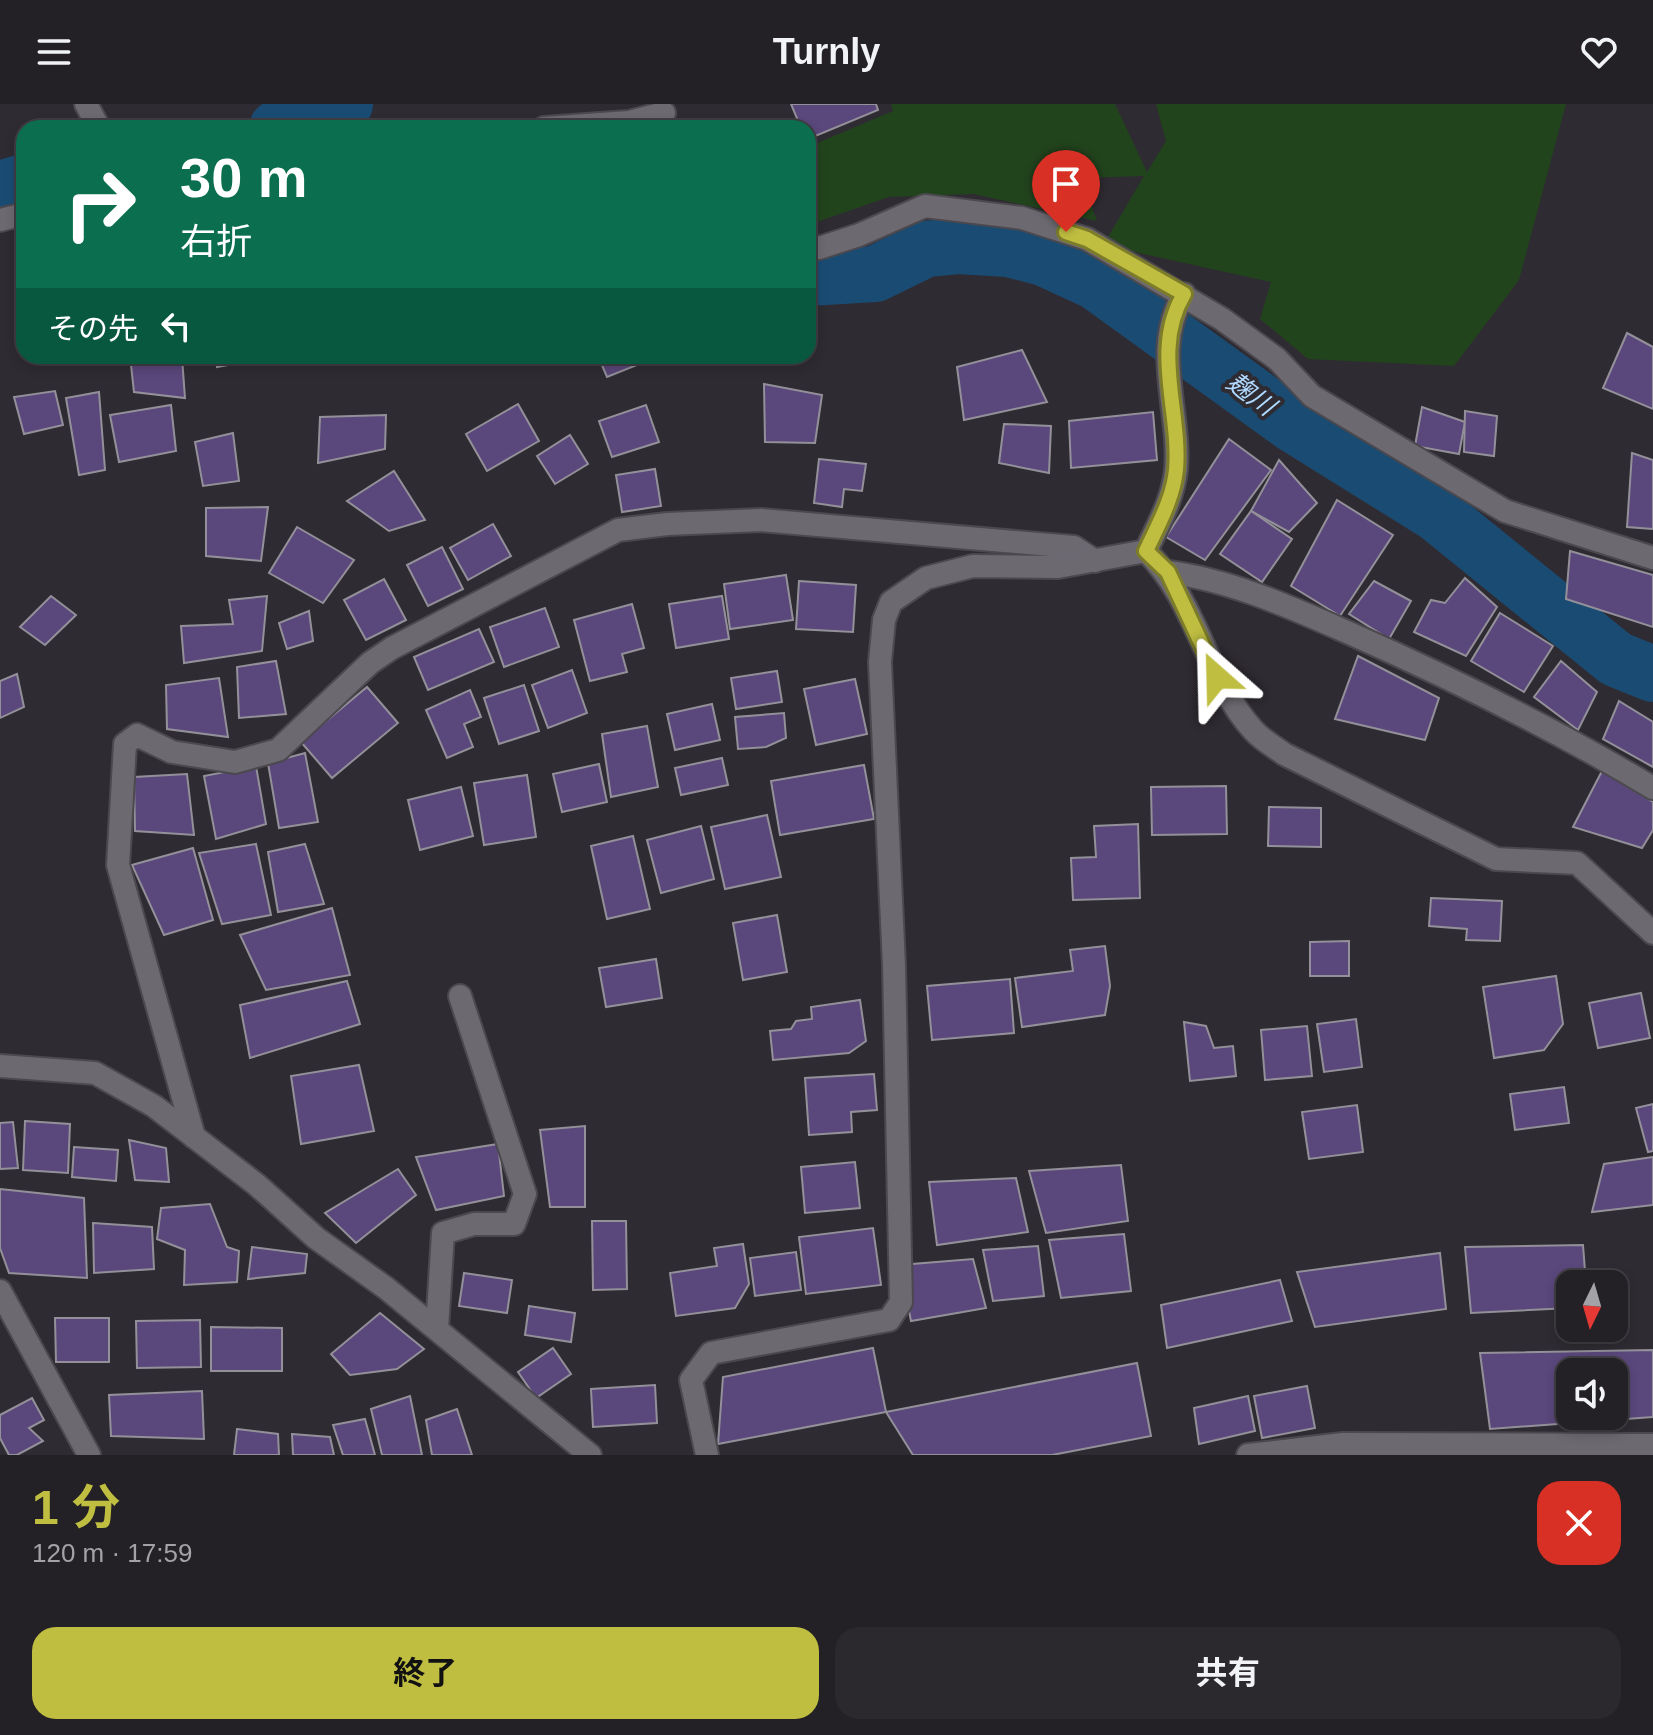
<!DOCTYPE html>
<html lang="ja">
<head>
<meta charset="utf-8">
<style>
  body { margin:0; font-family:Helvetica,"Noto Sans JP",sans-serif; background:#2b282e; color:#f1f3f6; height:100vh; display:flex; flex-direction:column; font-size:30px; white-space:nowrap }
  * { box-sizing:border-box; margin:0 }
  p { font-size:26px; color:#a3a3a7 }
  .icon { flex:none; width:44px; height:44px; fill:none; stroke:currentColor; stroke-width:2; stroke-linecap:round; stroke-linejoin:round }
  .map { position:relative; height:1351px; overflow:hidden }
  .side { display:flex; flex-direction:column; background:#232026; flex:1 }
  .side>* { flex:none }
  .guide { position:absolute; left:16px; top:16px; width:800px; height:244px; border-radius:24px; box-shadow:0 4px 12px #0003,0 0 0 2px #403e43; background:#0b6e4f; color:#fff; overflow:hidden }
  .needle { width:52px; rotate:185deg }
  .tools { position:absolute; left:1556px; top:1166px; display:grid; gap:16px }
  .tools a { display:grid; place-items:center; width:72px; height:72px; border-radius:16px; background:#232026; box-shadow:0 4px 12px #0003,0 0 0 2px #403e43; font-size:40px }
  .pin { position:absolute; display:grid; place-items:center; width:68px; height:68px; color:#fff; margin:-82px -34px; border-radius:50% 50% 50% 0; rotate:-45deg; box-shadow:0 0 8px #0007 }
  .pin .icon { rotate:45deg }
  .me { position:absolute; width:88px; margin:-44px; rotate:335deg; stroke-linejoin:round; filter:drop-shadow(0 0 6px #0008) }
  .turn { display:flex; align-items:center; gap:28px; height:168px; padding:0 32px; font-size:36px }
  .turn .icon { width:104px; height:104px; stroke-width:2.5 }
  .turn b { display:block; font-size:56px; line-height:68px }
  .then { display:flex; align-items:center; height:76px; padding:0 32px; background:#0003; gap:16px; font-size:30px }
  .round { display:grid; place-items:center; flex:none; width:84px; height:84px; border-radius:24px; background:#2b282e }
  .headline { display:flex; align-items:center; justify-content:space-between; height:136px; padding:0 32px }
  h1 { font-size:48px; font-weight:700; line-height:60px; color:#bfbe41 }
  .primary-button { display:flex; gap:16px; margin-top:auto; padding:16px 32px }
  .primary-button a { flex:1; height:92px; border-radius:24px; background:#bfbe41; color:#111; font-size:32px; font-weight:700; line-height:92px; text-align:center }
  .primary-button a+a { background:#2b282e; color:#f1f3f6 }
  header { display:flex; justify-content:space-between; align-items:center; height:104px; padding:0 32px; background:#232026; font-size:36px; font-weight:700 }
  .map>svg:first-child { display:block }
  .green { fill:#22441d }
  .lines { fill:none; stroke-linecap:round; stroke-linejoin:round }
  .river { stroke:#1a4c73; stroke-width:56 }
  .building { fill:#5a477b; stroke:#939099; stroke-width:2; fill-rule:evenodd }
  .minor-casing { stroke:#4b484e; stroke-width:26 }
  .tertiary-casing { stroke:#4b484e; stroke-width:26 }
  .minor { stroke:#6d6971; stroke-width:22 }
  .tertiary { stroke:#6d6971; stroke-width:22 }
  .route-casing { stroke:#7c7c2a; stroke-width:20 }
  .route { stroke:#bfbe41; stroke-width:14 }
  .labels { text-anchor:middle; stroke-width:8; stroke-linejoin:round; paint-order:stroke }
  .water-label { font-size:26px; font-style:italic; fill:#afd9ff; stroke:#2f2b32 }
</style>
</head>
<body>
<header><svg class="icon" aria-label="menu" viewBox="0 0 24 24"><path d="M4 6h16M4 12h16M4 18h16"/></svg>Turnly<svg class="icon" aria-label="heart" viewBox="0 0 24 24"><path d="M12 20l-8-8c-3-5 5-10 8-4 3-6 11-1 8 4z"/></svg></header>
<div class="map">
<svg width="1653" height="1351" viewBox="0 0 1653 1351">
  <rect width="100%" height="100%" fill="#2f2b32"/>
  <polygon class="green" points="891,0 1115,0 1147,68 1166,37 1156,0 1566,0 1519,176 1454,262 1308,255 1260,215 1271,178 1139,149 1105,138 1144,72 1081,74 1097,117 973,90 889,93 808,121 808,43 893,7"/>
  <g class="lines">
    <g class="river">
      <polyline points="277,24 345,0"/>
      <polyline points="0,85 24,78"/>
      <polyline points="808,174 875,170 926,145 958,142 1008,145 1044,154 1096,178 1294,321 1437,410 1616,555 1653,570"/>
    </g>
  </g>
  <g class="building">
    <polygon points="791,0 876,0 878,6 808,35 808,24 801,24"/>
    <polygon points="1627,229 1653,243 1653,305 1603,284"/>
    <polygon points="1022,246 1047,298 964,316 957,263"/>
    <polygon points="130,252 182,253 185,294 134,288"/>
    <polygon points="216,252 279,252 217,263"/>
    <polygon points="598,252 651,252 652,255 607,273"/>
    <polygon points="764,280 822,291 815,339 765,338"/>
    <polygon points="55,287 63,321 24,330 14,293"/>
    <polygon points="99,288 105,366 79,371 66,294"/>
    <polygon points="518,300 539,337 487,367 466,330"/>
    <polygon points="171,301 176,347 119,358 110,311"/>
    <polygon points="646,301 659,338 612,353 599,317"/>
    <polygon points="1422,303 1465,318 1459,350 1415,342"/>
    <polygon points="1465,307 1497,312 1494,352 1464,348"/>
    <polygon points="1153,308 1157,356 1071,364 1069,317"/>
    <polygon points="386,311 385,345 318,359 320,313"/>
    <polygon points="1004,320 1051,322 1049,369 999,359"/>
    <polygon points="233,329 239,377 203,382 195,338"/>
    <polygon points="570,331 588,360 555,380 537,352"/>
    <polygon points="1229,335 1271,366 1205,456 1166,433"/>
    <polygon points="1632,349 1653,356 1653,425 1627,423"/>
    <polygon points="819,355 866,360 862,387 844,385 842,403 814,399"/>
    <polygon points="1279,356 1317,399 1289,428 1251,407"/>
    <polygon points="655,365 661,402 622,408 616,371"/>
    <polygon points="394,367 425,416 389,427 347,397"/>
    <polygon points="1337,396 1393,431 1340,512 1291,482"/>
    <polygon points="268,403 261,457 206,452 206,404"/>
    <polygon points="1251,407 1292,435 1262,478 1220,450"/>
    <polygon points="493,420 511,452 468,476 450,444"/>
    <polygon points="297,423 354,456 323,499 269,469"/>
    <polygon points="442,443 463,485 428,502 407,461"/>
    <polygon points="1570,447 1653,471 1653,523 1566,495"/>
    <polygon points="786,471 793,516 730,525 724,480"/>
    <polygon points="1465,474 1497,503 1466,552 1414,528 1431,496 1445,499"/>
    <polygon points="384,475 406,516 366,536 344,496"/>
    <polygon points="799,477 856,481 853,528 796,525"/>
    <polygon points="1374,477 1411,497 1389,535 1349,510"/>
    <polygon points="51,492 76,511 45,541 20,523"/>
    <polygon points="267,492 262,547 184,559 181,522 233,520 229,496"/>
    <polygon points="722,492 729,535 676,544 669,500"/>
    <polygon points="632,500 644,544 622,550 627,568 590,577 574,516"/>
    <polygon points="545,504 559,543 504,563 490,523"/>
    <polygon points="309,507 313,537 287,545 279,519"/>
    <polygon points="1500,509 1553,542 1524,588 1471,557"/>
    <polygon points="479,525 494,558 428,586 414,553"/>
    <polygon points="1358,552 1439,594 1425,636 1335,615"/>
    <polygon points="276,557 286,610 239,614 237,563"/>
    <polygon points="1561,557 1597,588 1578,626 1534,593"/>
    <polygon points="572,566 587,609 548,624 532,581"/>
    <polygon points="777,567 782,598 736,605 731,574"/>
    <polygon points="17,570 24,603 0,614 0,577"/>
    <polygon points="219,574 228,633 167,625 166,581"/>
    <polygon points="855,575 867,630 816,641 804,585"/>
    <polygon points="524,581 539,627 499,640 484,594"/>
    <polygon points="367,583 398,619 332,674 301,638"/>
    <polygon points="470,586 481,613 464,620 473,643 447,654 426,606"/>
    <polygon points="1619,597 1653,618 1653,663 1603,635"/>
    <polygon points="712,600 720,636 675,646 667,610"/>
    <polygon points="784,609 786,634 766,643 738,645 735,613"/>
    <polygon points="647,622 658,683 611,693 602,630"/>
    <polygon points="305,649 318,718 279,724 268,659"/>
    <polygon points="722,654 728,681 681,691 675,664"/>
    <polygon points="599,660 607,698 562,708 553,670"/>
    <polygon points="864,661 874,715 780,731 771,677"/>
    <polygon points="256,662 266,720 216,735 204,672"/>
    <polygon points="1602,667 1653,698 1653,726 1642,744 1573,723"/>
    <polygon points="187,670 194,731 135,727 134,673"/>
    <polygon points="527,671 536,733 484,741 474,679"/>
    <polygon points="1226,682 1227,730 1152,731 1151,683"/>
    <polygon points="461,683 473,732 420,746 408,696"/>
    <polygon points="1269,703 1321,704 1321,743 1268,742"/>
    <polygon points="767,711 781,773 725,785 711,723"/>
    <polygon points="1138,720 1140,794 1073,796 1071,754 1096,753 1094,722"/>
    <polygon points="701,722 714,775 661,789 647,736"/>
    <polygon points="633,732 650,805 607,815 591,742"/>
    <polygon points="256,740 271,811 222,820 199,749"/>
    <polygon points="305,740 324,800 278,808 268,748"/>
    <polygon points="193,744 213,816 164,831 132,761"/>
    <polygon points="1431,794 1502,797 1500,837 1466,836 1467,825 1429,822"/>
    <polygon points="332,804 350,871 266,886 240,831"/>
    <polygon points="777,811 787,868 743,876 733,819"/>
    <polygon points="1349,837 1349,872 1310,872 1310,838"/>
    <polygon points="1105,842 1110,882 1105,911 1022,923 1015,874 1073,867 1070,846"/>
    <polygon points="656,855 662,894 606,903 599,864"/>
    <polygon points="1556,872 1563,920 1544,946 1494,954 1483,883"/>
    <polygon points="1010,875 1014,929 932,936 927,882"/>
    <polygon points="347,877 360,920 250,954 240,901"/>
    <polygon points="1641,889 1650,934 1598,944 1589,899"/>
    <polygon points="860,896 866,937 849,949 773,956 770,927 791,925 796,917 812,915 811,903"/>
    <polygon points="1356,915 1362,963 1324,968 1317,920"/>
    <polygon points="1184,918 1206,922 1214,944 1233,942 1236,972 1190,977"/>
    <polygon points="1307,922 1312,972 1265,976 1261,926"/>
    <polygon points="359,961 374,1027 301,1040 291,972"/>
    <polygon points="874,970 877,1006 851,1008 852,1028 809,1031 805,974"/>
    <polygon points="1564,983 1569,1019 1515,1026 1510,990"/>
    <polygon points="1653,1000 1653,1047 1648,1048 1636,1004"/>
    <polygon points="1357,1001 1363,1048 1309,1055 1302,1008"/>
    <polygon points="25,1017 70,1020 68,1069 23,1066"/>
    <polygon points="13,1018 18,1064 0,1065 0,1019"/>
    <polygon points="585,1022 585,1103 550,1103 540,1026"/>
    <polygon points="129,1036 166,1044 169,1078 135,1076"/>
    <polygon points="498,1040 504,1092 436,1106 416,1053"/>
    <polygon points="74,1043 118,1046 116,1077 72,1073"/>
    <polygon points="1653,1053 1653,1101 1592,1108 1604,1060"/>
    <polygon points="855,1058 860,1104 805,1109 801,1063"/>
    <polygon points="1121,1061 1128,1117 1046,1129 1029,1067"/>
    <polygon points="398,1065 416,1091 356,1139 325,1109"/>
    <polygon points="1016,1074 1028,1128 937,1141 929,1078"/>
    <polygon points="0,1085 84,1094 87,1174 9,1169 0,1144"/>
    <polygon points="210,1100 227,1143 239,1147 237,1178 184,1181 185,1146 157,1135 161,1104"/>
    <polygon points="592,1117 626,1117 627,1185 593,1186"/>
    <polygon points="93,1119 152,1123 154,1165 94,1169"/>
    <polygon points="873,1124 881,1181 806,1190 799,1133"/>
    <polygon points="1124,1130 1131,1187 1061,1194 1049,1136"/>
    <polygon points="743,1140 749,1180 735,1204 676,1212 670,1169 717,1162 714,1144"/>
    <polygon points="1583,1141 1586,1180 1570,1180 1570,1204 1471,1209 1465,1143"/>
    <polygon points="1038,1142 1044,1192 993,1197 983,1146"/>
    <polygon points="252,1143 307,1150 305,1169 248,1175"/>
    <polygon points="796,1148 801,1186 755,1192 750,1154"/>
    <polygon points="1440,1149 1446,1205 1315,1223 1297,1168"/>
    <polygon points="973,1155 986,1204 911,1217 900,1161"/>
    <polygon points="464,1169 512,1176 507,1209 459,1202"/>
    <polygon points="1280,1176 1292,1217 1167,1244 1161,1201"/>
    <polygon points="529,1202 575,1209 571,1238 525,1231"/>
    <polygon points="380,1209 424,1245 397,1265 350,1271 331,1250"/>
    <polygon points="55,1214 109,1214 109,1258 56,1258"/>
    <polygon points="200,1216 201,1263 137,1264 136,1217"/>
    <polygon points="211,1223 282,1224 282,1267 211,1267"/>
    <polygon points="553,1244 571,1270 536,1294 518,1268"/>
    <polygon points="873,1244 886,1308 718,1340 723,1273"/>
    <path d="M1653 1246V1313L1490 1325 1480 1249ZM1570 1268H1614V1312H1570Z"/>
    <polygon points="1137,1259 1151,1332 1052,1351 913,1351 886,1308"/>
    <polygon points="655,1281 657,1319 593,1323 591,1285"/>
    <polygon points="1307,1282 1315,1324 1262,1334 1254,1292"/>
    <polygon points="202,1287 204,1335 111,1332 109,1291"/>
    <polygon points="410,1292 422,1351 382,1351 371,1305"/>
    <polygon points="1248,1292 1255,1327 1199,1340 1194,1304"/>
    <polygon points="32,1294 44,1316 29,1324 43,1337 17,1351 9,1351 0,1334 0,1311"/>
    <polygon points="457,1305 472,1351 432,1351 426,1316"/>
    <polygon points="365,1315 375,1351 343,1351 333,1321"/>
    <polygon points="237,1325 278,1330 279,1351 234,1351"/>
    <polygon points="292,1330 330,1333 334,1351 293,1351"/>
  </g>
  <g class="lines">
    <g class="minor-casing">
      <g id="minor">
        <polyline points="544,24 629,18 664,9"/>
        <polyline points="0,116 24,110"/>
        <polyline points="808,143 819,144 859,131 925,102 1022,114 1087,135 1222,215 1277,255 1312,292 1505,407 1653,454"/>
        <path d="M1146 447C1197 497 1206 575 1254 627 1262 636 1275 643 1284 650L1496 755 1577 759 1653 829"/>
        <path d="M1146 447C1158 421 1173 395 1176 366 1181 307 1151 245 1184 190"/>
        <path d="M1168 468C1230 476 1290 503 1347 528 1451 574 1555 625 1653 684"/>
        <polyline points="0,962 95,969 154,1002 257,1081 316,1134 386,1184 590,1351"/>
        <polyline points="194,1033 118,761 125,640 137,631 172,648 235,658 278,646 370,559 392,544 618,426 667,420 761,416 1074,443 1095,457"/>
        <polyline points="0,1187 89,1351"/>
        <polyline points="437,1225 443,1129 474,1120 514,1120 525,1090 460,892"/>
        <polyline points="707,1351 691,1276 711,1249 889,1216 901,1198 894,861 880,558 884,516 891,498 926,474 973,462 1058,463 1146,447"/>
        <polyline points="1248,1351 1343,1340 1653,1341"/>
      </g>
    </g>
    <g class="tertiary-casing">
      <polyline id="tertiary" points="86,0 99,24"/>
    </g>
    <use href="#minor" class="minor"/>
    <use href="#tertiary" class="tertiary"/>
  </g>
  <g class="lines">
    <g class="route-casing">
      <path id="route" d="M1066 128 1087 135 1184 190C1151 245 1181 307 1176 366 1173 395 1158 421 1146 447L1168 468 1217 573"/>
    </g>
    <use href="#route" class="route"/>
  </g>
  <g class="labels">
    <g class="water-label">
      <text transform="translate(1251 290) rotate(36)" y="9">麹川</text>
    </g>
  </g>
</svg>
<div class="tools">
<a><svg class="needle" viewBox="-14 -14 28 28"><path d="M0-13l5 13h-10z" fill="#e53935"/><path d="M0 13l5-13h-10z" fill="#a3a3a7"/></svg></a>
<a><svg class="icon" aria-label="sound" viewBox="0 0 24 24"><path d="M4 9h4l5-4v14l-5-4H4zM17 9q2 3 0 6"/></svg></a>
</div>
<div class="pin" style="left:1066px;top:128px;background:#d93025"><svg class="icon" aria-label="arrive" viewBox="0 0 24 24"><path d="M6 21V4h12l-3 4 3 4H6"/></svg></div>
<svg class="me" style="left:1217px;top:573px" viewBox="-20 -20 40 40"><path d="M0-17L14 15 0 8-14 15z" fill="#bfbe41" stroke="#fff" stroke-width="4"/></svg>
<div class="guide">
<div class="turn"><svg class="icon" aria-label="right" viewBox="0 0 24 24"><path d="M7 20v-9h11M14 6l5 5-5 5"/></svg><div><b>30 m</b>右折</div></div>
<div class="then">その先<svg class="icon" aria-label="left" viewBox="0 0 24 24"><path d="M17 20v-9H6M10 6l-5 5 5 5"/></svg></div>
</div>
</div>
<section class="side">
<div class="headline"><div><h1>1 分</h1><p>120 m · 17:59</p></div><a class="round" style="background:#d93025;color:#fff"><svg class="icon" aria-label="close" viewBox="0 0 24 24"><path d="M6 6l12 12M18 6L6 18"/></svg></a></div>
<div class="primary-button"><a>終了</a><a>共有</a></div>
</section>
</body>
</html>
